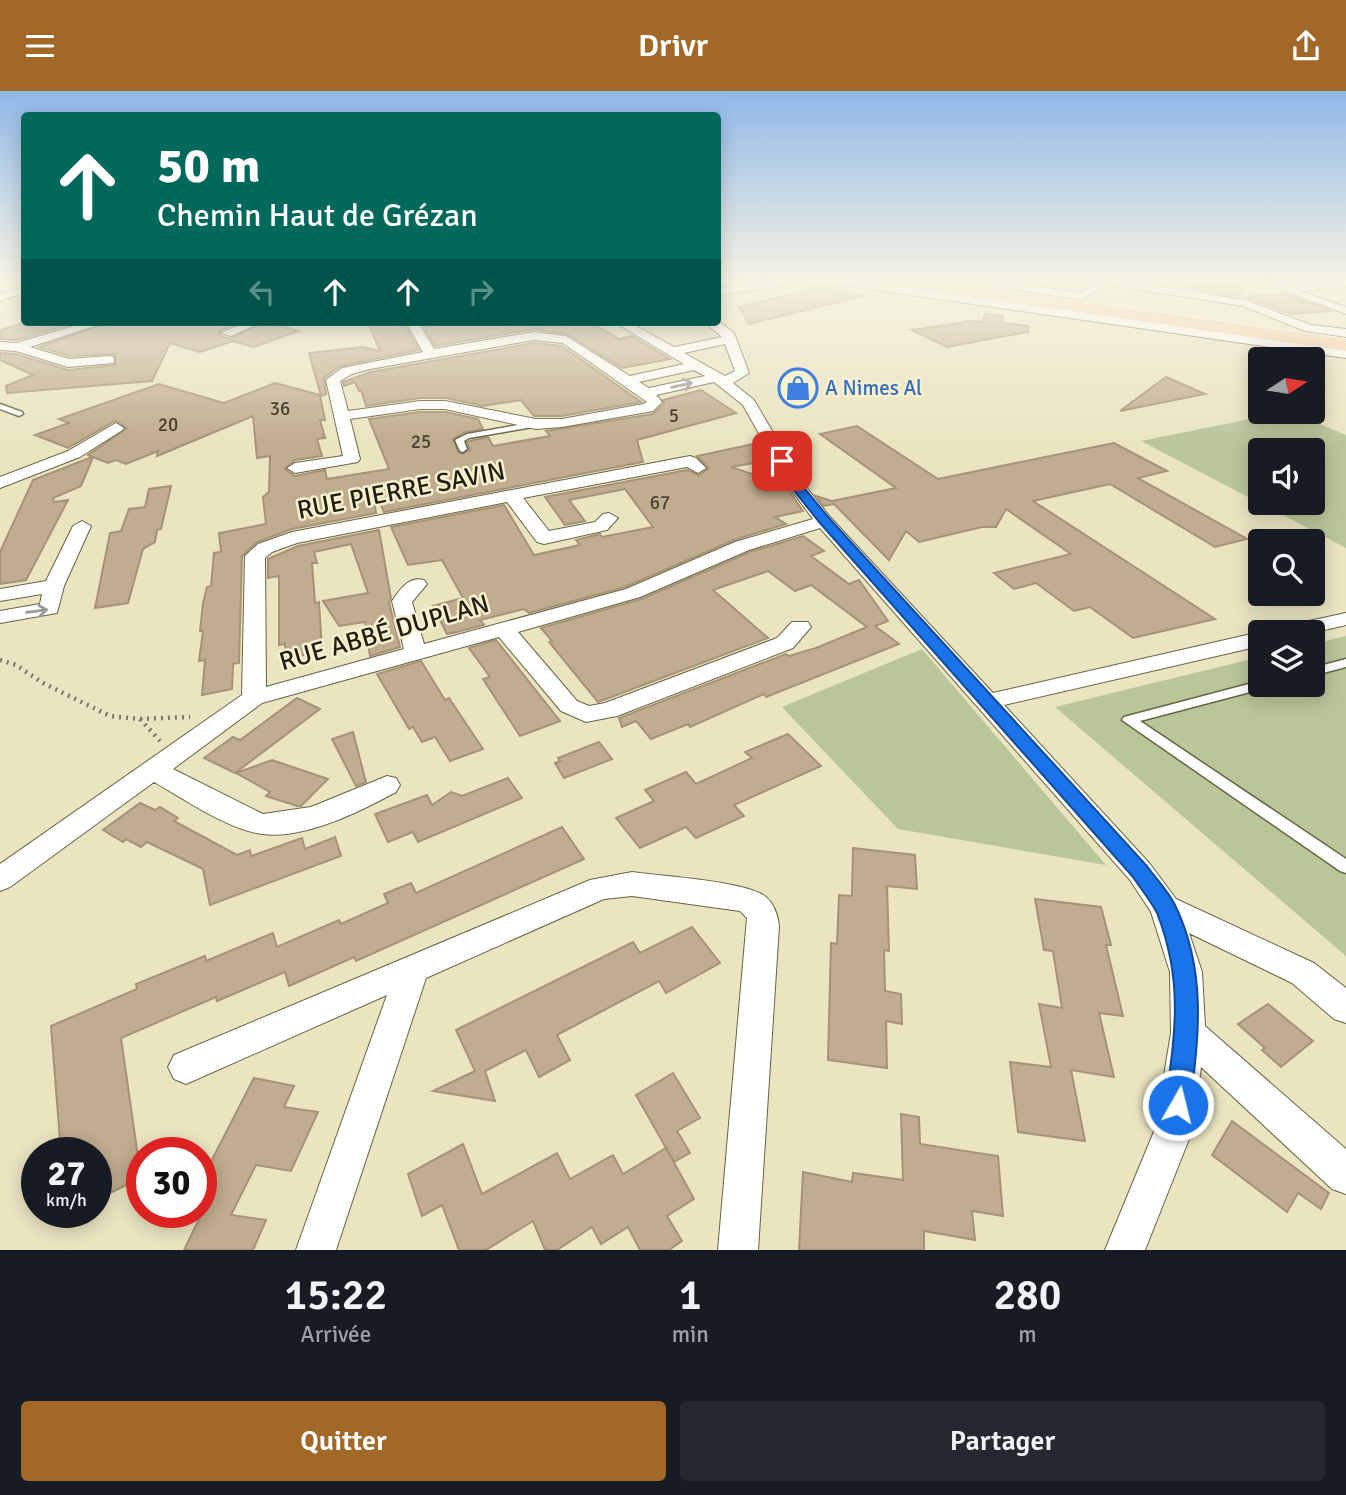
<!DOCTYPE html>
<html lang="fr">
<head>
<meta charset="utf-8">
<style>
  body { margin:0; font-family:Signika,sans-serif; background:#242831; color:#f1f3f6; height:100vh; display:flex; flex-direction:column; font-size:26px; white-space:nowrap }
  * { box-sizing:border-box; margin:0 }
  p { font-size:23px; color:#9ea1a6 }
  .icon { flex:none; width:38px; height:38px; fill:none; stroke:currentColor; stroke-width:2; stroke-linecap:round; stroke-linejoin:round }
  .map { position:relative; height:1159px; overflow:hidden }
  .details { display:flex; flex-direction:column; background:#171b24; flex:1 }
  .details>* { flex:none }
  .banner { position:absolute; left:21px; top:21px; width:700px; height:214px; border-radius:7px; box-shadow:0 4px 18px #0003; background:#00695c; color:#fff; overflow:hidden }
  .needle { width:46px; rotate:78deg }
  .tools { position:absolute; left:1248px; top:256px; display:grid; gap:14px }
  .tools a { display:grid; place-items:center; width:77px; height:77px; border-radius:7px; background:#171b24; box-shadow:0 4px 18px #0003; font-size:35px }
  .speed { position:absolute; left:21px; top:1046px; display:flex; gap:14px; font-size:35px; font-weight:700; text-align:center }
  .speed>* { display:grid; place-content:center; width:91px; height:91px; border-radius:50%; background:#171b24; box-shadow:0 4px 18px #0003; line-height:1 }
  .speed small { font-size:18px; font-weight:400 }
  .speed .limit { border:10px solid #d22; background:#fff; color:#111 }
  .pin { position:absolute; display:grid; place-items:center; width:60px; height:60px; color:#fff; margin:-30px; border-radius:14px; box-shadow:0 4px 10px #0006 }
  .me { position:absolute; width:77px; margin:-38px; rotate:8deg; stroke-linejoin:round; filter:drop-shadow(0 0 5px #0008) }
  .turn { display:flex; align-items:center; gap:24px; height:147px; padding:0 21px; font-size:32px }
  .turn .icon { width:91px; height:91px; stroke-width:2.5 }
  .turn b { display:block; font-size:49px; line-height:60px }
  .lanes { display:flex; align-items:center; height:66px; padding:0 21px; background:#0003; justify-content:center; gap:35px; direction:ltr }
  .lanes .off { opacity:.35 }
  .eta { display:flex; justify-content:space-evenly; align-items:center; height:119px; text-align:center }
  .eta b { font-size:42px; font-weight:600; line-height:49px }
  .primary-button { display:flex; gap:14px; margin-top:auto; padding:14px 21px }
  .primary-button a { flex:1; height:80px; border-radius:7px; background:#a26828; color:#fff; font-size:28px; font-weight:600; line-height:80px; text-align:center }
  .primary-button a+a { background:#242831; color:#f1f3f6 }
  header { display:flex; justify-content:space-between; align-items:center; height:91px; padding:0 21px; background:#a26828; color:#fff; font-size:32px; font-weight:600 }
  .map>svg:first-child { display:block }
  .green { fill:#b8c69a; fill-rule:evenodd }
  .building { fill:#c0ac8e; stroke:#a69275; stroke-width:2 }
  .lines { fill:none; stroke-linecap:round; stroke-linejoin:round }
  .lane-casing { stroke:#696344; stroke-width:3 }
  .street-casing { stroke:#696344; stroke-width:2 }
  .primary-casing { stroke:#fff; stroke-width:2 }
  .path { stroke:#7c7860; stroke-width:4.5; stroke-dasharray:2 5; stroke-linecap:butt }
  .lane { fill:#fff; fill-rule:evenodd }
  .street { fill:#fff; fill-rule:evenodd }
  .primary { fill:#f8cda4; fill-rule:evenodd }
  .oneway { stroke:#9b9993 }
  .route { fill:#1a73e8; stroke:#114b97; stroke-width:2 }
  .labels { text-anchor:middle; stroke-width:5; stroke-linejoin:round; paint-order:stroke }
  .far-number-label { font-size:19px; fill:#484130 }
  .far-shop-label { font-size:21px; fill:#366cbe; stroke:#f7f1cd; text-anchor:start }
  .street-label { font-size:26px; fill:#201d10; stroke:#f7f1cd }
</style>
</head>
<body>
<header><svg class="icon" aria-label="menu" viewBox="0 0 24 24"><path d="M4 6h16M4 12h16M4 18h16"/></svg>Drivr<svg class="icon" aria-label="share" viewBox="0 0 24 24"><path d="M12 15V3M7 8l5-5 5 5M5 13v7h14v-7"/></svg></header>
<div class="map">
<svg width="1346" height="1159" viewBox="0 0 1346 1159">
  <rect width="100%" height="100%" fill="#eae4c0"/>
  <g class="green">
    <path d="M1289 320 1346 344V457L1141 350ZM1260 359H1312V411H1260Z"/>
    <polygon points="1346,545 1346,865 1055,616 1260,566 1260,593 1312,593 1313,553"/>
    <polygon points="922,558 1106,774 898,738 782,616"/>
  </g>
  <g class="building">
    <polygon points="1188,189 1246,189 1238,205 1187,197"/>
    <polygon points="817,197 863,205 749,233 739,216"/>
    <polygon points="1285,203 1331,220 1291,223 1246,206"/>
    <polygon points="985,223 1003,225 1002,232 1028,235 1028,241 947,256 912,239 972,230 983,231"/>
    <polygon points="28,231 79,231 16,249 0,248 0,239"/>
    <polygon points="110,231 239,231 219,241 220,245 230,248 265,231 299,240 253,256 233,250 200,261 170,252 152,290 7,302 6,295 33,284 0,269 0,262 16,263 68,279 116,274 115,263 69,265 39,256"/>
    <polygon points="368,231 403,231 419,259 340,275 324,287 326,303 321,305 309,262 363,256 380,260"/>
    <polygon points="421,231 590,231 619,248 632,245 670,268 622,277 567,243 534,238 435,255"/>
    <polygon points="534,252 562,255 641,311 562,325 534,325 521,309 483,315 446,307 420,307 366,315 361,299 359,300 355,291 344,295 343,291 371,281"/>
    <polygon points="1166,286 1205,303 1120,320"/>
    <polygon points="275,292 320,304 325,329 320,329 325,347 317,348 322,365 295,369 285,378 295,385 325,379 327,388 389,378 369,328 420,321 445,321 478,328 483,338 466,341 453,348 458,361 462,363 470,359 467,351 470,350 488,346 493,355 550,345 546,340 653,323 664,313 663,309 701,299 736,322 637,349 643,371 384,421 378,408 374,409 376,422 292,438 257,451 242,465 239,572 233,573 232,598 202,604 205,569 199,570 203,540 200,540 203,512 207,496 211,495 214,462 221,461 219,442 266,433 263,406 269,401 270,365 257,367 253,325 157,365 158,360 126,373 116,369 108,372 93,366 81,395 53,407 54,411 68,409 26,489 0,493 0,461 33,389 92,366 88,364 127,337 115,330 68,357 35,344 69,332 59,328 159,293 224,312"/>
    <polygon points="857,335 938,388 1114,352 1167,380 1138,387 1247,448 1215,456 1110,393 1033,410 1215,528 1133,547 1090,516 1074,520 1036,492 1014,498 994,482 1071,463 1006,418 996,436 982,436 919,451 906,440 889,469 834,413 824,415 816,405 832,410 896,397 820,343"/>
    <polygon points="753,353 771,369 731,376 785,394 803,420 775,426 786,433 734,449 625,496 529,522 524,518 480,529 484,534 457,541 447,543 433,515 463,507 442,469 408,474 391,436 504,414 534,464 580,454 576,449 600,443 602,446 653,436 625,398 569,409 585,430 565,434 545,406 687,379 699,384 709,377 697,365"/>
    <polygon points="171,395 161,438 157,439 155,451 143,458 128,512 95,517 110,442 121,440 129,418 145,416 149,398"/>
    <polygon points="379,439 391,507 389,511 400,556 370,565 365,531 339,535 323,510 368,502 351,453 314,461 317,472 312,472 315,512 319,511 322,559 286,569 285,553 279,554 279,485 268,487 268,468 298,455"/>
    <polygon points="803,445 824,460 811,465 849,493 859,489 888,530 875,535 899,553 766,606 764,603 690,636 688,633 651,648 636,630 622,636 619,627 786,563 789,565 816,557 867,536 811,494 795,500 768,480 713,499 768,547 598,611 549,551 552,550 541,537 641,508 750,461"/>
    <polygon points="496,549 545,611 560,630 520,645 483,588 490,586 469,557"/>
    <polygon points="421,570 445,609 449,607 483,658 450,670 435,646 422,651 413,636 409,638 377,583"/>
    <polygon points="297,607 320,618 235,682 204,667 233,646 240,649"/>
    <polygon points="353,641 366,691 356,695 332,648"/>
    <polygon points="788,643 821,675 734,714 744,725 696,747 686,736 640,757 616,727 654,710 645,699 686,681 696,693 752,667 745,661"/>
    <polygon points="599,651 612,668 564,687 555,672 560,670 558,667"/>
    <polygon points="272,669 328,688 301,715 297,715 266,705 270,701 236,682"/>
    <polygon points="508,687 522,707 418,751 413,741 388,751 375,723 427,704 432,714 451,701 462,705"/>
    <polygon points="140,712 155,719 160,716 178,727 174,730 237,764 250,759 251,765 302,747 305,758 335,746 341,765 210,814 203,778 147,751 141,756 126,748 123,751 103,739"/>
    <polygon points="562,736 584,768 356,870 354,866 289,895 285,881 217,910 216,906 121,947 141,1087 96,1109 96,1062 61,1062 51,935 137,898 136,893 205,865 206,870 273,842 277,856 339,829 341,833 388,812 384,803 411,792 416,802"/>
    <polygon points="853,757 915,764 917,798 887,795 889,860 884,859 885,900 901,903 902,933 886,930 887,977 828,969 831,852 837,853 839,804 852,805"/>
    <polygon points="1035,808 1101,816 1111,854 1106,854 1123,925 1099,922 1114,986 1071,979 1085,1050 1018,1041 1010,971 1051,976 1039,913 1062,917 1053,860 1044,859"/>
    <polygon points="692,836 720,872 666,902 659,890 557,944 570,969 539,986 526,959 485,980 495,1010 433,1000 475,980 456,939 633,851 640,862"/>
    <polygon points="1268,913 1313,950 1281,976 1262,959 1265,957 1238,933"/>
    <polygon points="673,982 700,1027 677,1040 690,1062 674,1071 636,1004"/>
    <polygon points="254,987 294,995 284,1016 318,1021 291,1080 256,1074 231,1124 266,1129 253,1159 184,1159 201,1124 201,1090"/>
    <polygon points="901,1023 919,1026 920,1053 998,1065 1003,1125 972,1120 975,1149 924,1140 924,1159 799,1159 803,1081 852,1091 853,1082 903,1089"/>
    <polygon points="1232,1030 1329,1102 1321,1118 1298,1102 1287,1121 1212,1064"/>
    <polygon points="463,1053 482,1103 557,1062 570,1088 613,1064 623,1083 666,1057 694,1108 667,1125 682,1150 669,1159 640,1159 628,1136 601,1153 592,1136 557,1159 545,1159 533,1130 486,1159 459,1159 442,1114 422,1125 408,1083"/>
  </g>
  <g class="lines">
    <g class="lane-casing">
      <g id="lane">
        <polygon points="0,313 22,321 23,323 19,325 0,318"/>
        <polygon points="536,331 540,333 539,335 469,347 464,350 467,358 463,361 460,360 455,349 467,343"/>
        <polygon points="1346,568 1346,576 1312,585 1312,577"/>
        <polygon points="1260,590 1260,593 1271,593 1269,596 1140,630 1346,768 1346,782 1340,780 1122,629 1124,626"/>
      </g>
    </g>
    <g class="street-casing">
      <g id="street">
        <polygon points="782,189 855,190 1346,259 1346,267 855,196 790,194 718,204 718,198"/>
        <polygon points="964,189 990,189 1081,202 1094,191 1116,189 1245,209 1311,234 1346,238 1346,246 1305,240 1243,215 1109,194 1101,196 1083,209 969,192"/>
        <polygon points="1256,189 1271,189 1288,195 1346,190 1346,196 1300,200 1346,216 1346,223"/>
        <polygon points="24,196 24,202 0,210 0,203"/>
        <path d="M718 230 734 242 749 282 733 292 754 309 802 391 830 426 993 602 1260 541V555L1004 614 1150 773 1176 808 1314 872 1346 897V932L1334 928 1292 892 1189 842 1202 881 1205 935 1346 1058V1103L1332 1098 1201 976 1193 1038 1145 1159H1105L1155 1038 1171 942 1170 881 1151 821 1130 789 820 437 749 459 640 506 518 541 577 610 589 615 605 612 777 547 792 531H808L811 536 793 557 617 625 586 631 561 620 499 546 262 612 173 678 263 723 311 716 387 685 396 687 400 694 396 701C361 720 304 749 262 743 229 739 184 708 154 691L10 796 0 800V773L242 604 245 465 258 453 292 441 690 365 696 367 706 377 698 382 687 376 523 407 549 440 595 431 603 423 609 422 618 427 607 439 544 453 537 451 507 411 297 452 272 461 265 467 266 596 404 558 392 510C400 498 409 485 424 489L427 493 412 511 424 553 626 498 735 451 813 428 787 393 743 314 714 291 656 304 662 311 653 320 562 336 536 338 445 318H420L350 328 360 368 358 371 295 382 287 377 295 372 343 365 326 289 342 277 423 261 406 231H418L434 258 534 241 566 245 630 285 684 273 614 231H629L674 256 722 246 704 231ZM534 249 563 252 647 311 643 313 562 328H536L445 310H420L348 320 340 290 352 283 370 278ZM725 253 735 280 725 285 684 262ZM694 279 705 285 649 297 639 291Z"/>
        <polygon points="88,231 107,231 30,256 69,268 109,265 114,266 114,272 68,276 16,260 0,259 0,251 16,252"/>
        <polygon points="246,231 263,231 231,245 221,242"/>
        <polygon points="116,332 124,337 121,340 80,366 0,397 0,386 68,360"/>
        <polygon points="82,430 91,435 64,495 57,522 0,532 0,520 40,513 42,503 0,510 0,498 46,490 73,435"/>
        <polygon points="1346,522 1346,534 1312,542 1278,541 1281,536"/>
        <path d="M632 781C660 785 747 790 766 806 774 813 778 825 779 835L758 1159H718L747 827 740 820 632 805 604 808 426 887 336 1159H296L387 904 186 993 174 988 168 976 174 964 590 789Z"/>
      </g>
    </g>
    <g class="primary-casing">
      <polygon id="primary" points="885,189 928,189 1346,248 1346,260 893,194"/>
    </g>
    <g class="path">
      <polyline points="0,569 16,574 43,592 110,625 139,628 190,626"/>
      <polyline points="140,628 160,650"/>
    </g>
    <use href="#lane" class="lane"/>
    <use href="#street" class="street"/>
    <use href="#primary" class="primary"/>
  </g>
  <defs><path id="oneway-shaft" d="M-6 0H5M1.5-3L5.5 0L1.5 3" fill="none" stroke-width="1.6" stroke-linecap="round" stroke-linejoin="round" transform="scale(1.75)"/></defs>
  <g class="oneway">
    <use href="#oneway-shaft" transform="translate(682 294) rotate(-13)"/>
    <use href="#oneway-shaft" transform="translate(37 520) rotate(-8)"/>
  </g>
  <linearGradient id="sky" x2="0" y2="1"><stop stop-color="#8fb8e8"/><stop offset="0.54" stop-color="#f6f3e3"/><stop offset="1" stop-color="#f6f3e3" stop-opacity="0"/></linearGradient>
  <rect width="1346" height="351" fill="url(#sky)"/>
  <path class="route" d="M782 367 786 368 800 392 829 427 1147 775C1156 788 1168 800 1175 814 1207 880 1199 944 1190 1014L1187 1023 1178 1027 1169 1023 1165 1014C1175 944 1184 891 1157 822 1151 810 1141 798 1133 786L820 432 791 396 776 370Z"/>
  <defs>
    <g id="shop-ring" transform="scale(2.0125)"><circle r="9.5" fill="#f7f1cd" stroke="#3f7fe0" stroke-width="1.5"/><path d="M-5-2.5h2.3a2.7 3.5 0 0 1 5.4 0H5L5.5 6h-11ZM-1.5-2.5h3a1.5 2.3 0 0 0-3 0Z" fill="#3f7fe0"/></g>
  </defs>
  <g fill-rule="evenodd">
    <use href="#shop-ring" x="798" y="297"/>
  </g>
  <g class="labels">
    <g class="far-number-label">
      <text x="280" y="324">36</text>
      <text x="674" y="331">5</text>
      <text x="168" y="340">20</text>
      <text x="421" y="357">25</text>
      <text x="660" y="418">67</text>
    </g>
    <g class="far-shop-label">
      <text x="825" y="304">A Nimes Al</text>
    </g>
    <g class="street-label">
      <text transform="translate(401 399) rotate(-11)" y="9">RUE PIERRE SAVIN</text>
      <text transform="translate(384 541) rotate(-16)" y="9">RUE ABBÉ DUPLAN</text>
    </g>
  </g>
</svg>
<div class="tools">
<a><svg class="needle" viewBox="-14 -14 28 28"><path d="M0-13l5 13h-10z" fill="#e53935"/><path d="M0 13l5-13h-10z" fill="#9ea1a6"/></svg></a>
<a><svg class="icon" aria-label="sound" viewBox="0 0 24 24"><path d="M4 9h4l5-4v14l-5-4H4zM17 9q2 3 0 6"/></svg></a>
<a><svg class="icon" aria-label="search" viewBox="0 0 24 24"><circle cx="10" cy="10" r="6"/><path d="M15 15l6 6"/></svg></a>
<a><svg class="icon" aria-label="layers" viewBox="0 0 24 24"><path d="M12 4l9 5-9 5-9-5zM3 14l9 5 9-5"/></svg></a>
</div>
<div class="speed"><div>27<small>km/h</small></div><div class="limit">30</div></div>
<div class="pin" style="left:782px;top:370px;background:#d93025"><svg class="icon" aria-label="arrive" viewBox="0 0 24 24"><path d="M6 21V4h12l-3 4 3 4H6"/></svg></div>
<svg class="me" style="left:1178px;top:1014px" viewBox="-20 -20 40 40"><circle r="17" fill="#1a73e8" stroke="#fff" stroke-width="3"/><path d="M0-11L8 9 0 5-8 9z" fill="#fff"/></svg>
<div class="banner">
<div class="turn"><svg class="icon" aria-label="ahead" viewBox="0 0 24 24"><path d="M12 20V5M6 11l6-6 6 6"/></svg><div><b>50 m</b>Chemin Haut de Grézan</div></div>
<div class="lanes"><svg class="icon off" aria-label="left" viewBox="0 0 24 24"><path d="M17 20v-9H6M10 6l-5 5 5 5"/></svg><svg class="icon" aria-label="ahead" viewBox="0 0 24 24"><path d="M12 20V5M6 11l6-6 6 6"/></svg><svg class="icon" aria-label="ahead" viewBox="0 0 24 24"><path d="M12 20V5M6 11l6-6 6 6"/></svg><svg class="icon off" aria-label="right" viewBox="0 0 24 24"><path d="M7 20v-9h11M14 6l5 5-5 5"/></svg></div>
</div>
</div>
<section class="details">
<div class="eta">
<div><b>15:22</b><p>Arrivée</p></div>
<div><b>1</b><p>min</p></div>
<div><b>280</b><p>m</p></div>
</div>
<div class="primary-button"><a>Quitter</a><a>Partager</a></div>
</section>
</body>
</html>
